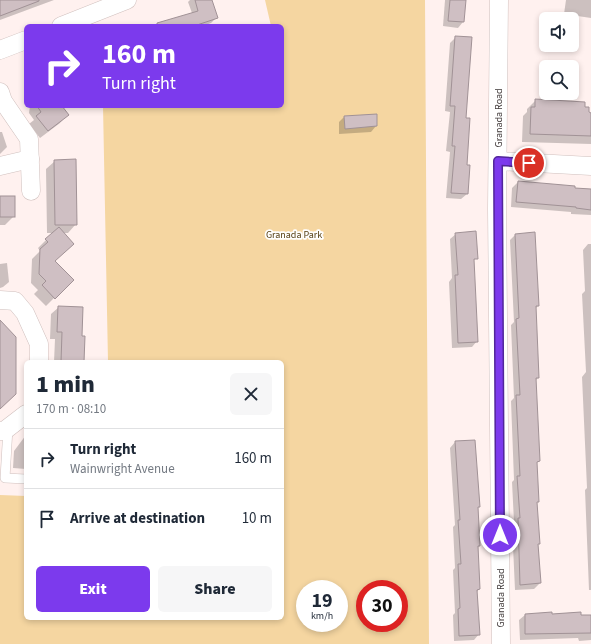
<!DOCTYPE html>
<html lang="en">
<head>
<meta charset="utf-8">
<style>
  body { margin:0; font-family:"Source Sans 3",sans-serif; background:#f6f6f7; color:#1f2937; height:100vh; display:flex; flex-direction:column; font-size:15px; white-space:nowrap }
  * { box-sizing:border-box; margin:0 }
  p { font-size:13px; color:#747a83 }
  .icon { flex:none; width:22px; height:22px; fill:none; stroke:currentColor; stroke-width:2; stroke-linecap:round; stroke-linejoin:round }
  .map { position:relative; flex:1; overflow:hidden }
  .panel { position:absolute; left:24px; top:360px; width:260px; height:260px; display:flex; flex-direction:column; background:#fff; border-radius:6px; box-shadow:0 2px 6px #0003 }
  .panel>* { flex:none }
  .banner { position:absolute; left:24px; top:24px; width:260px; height:84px; border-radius:6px; box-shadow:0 2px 6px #0003; background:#7c3aed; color:#fff; overflow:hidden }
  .tools { position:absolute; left:539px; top:12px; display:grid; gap:8px }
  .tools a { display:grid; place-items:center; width:40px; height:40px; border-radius:6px; background:#fff; box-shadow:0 2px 6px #0003; font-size:20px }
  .speed { position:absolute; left:296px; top:580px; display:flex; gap:8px; font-size:20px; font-weight:700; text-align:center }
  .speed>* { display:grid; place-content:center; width:52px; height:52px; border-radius:50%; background:#fff; box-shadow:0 2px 6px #0003; line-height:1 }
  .speed small { font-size:10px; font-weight:400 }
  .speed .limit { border:6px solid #d22; background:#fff; color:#111 }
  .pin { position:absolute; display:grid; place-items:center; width:34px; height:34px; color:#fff; margin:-17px; border:2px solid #fff; border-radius:50%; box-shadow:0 1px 4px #0007 }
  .me { position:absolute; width:44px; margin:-22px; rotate:0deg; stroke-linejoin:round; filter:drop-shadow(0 0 3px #0008) }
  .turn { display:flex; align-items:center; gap:14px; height:84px; padding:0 12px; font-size:18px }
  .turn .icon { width:52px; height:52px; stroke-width:2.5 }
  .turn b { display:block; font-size:28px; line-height:34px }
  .round { display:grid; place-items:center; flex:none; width:42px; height:42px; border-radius:6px; background:#f6f6f7 }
  .overview { display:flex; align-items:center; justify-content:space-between; height:68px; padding:0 12px }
  h1 { font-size:24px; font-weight:800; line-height:30px }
  .cta { display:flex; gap:8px; margin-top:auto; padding:8px 12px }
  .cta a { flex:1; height:46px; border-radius:6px; background:#7c3aed; color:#fff; font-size:16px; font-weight:800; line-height:46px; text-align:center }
  .cta a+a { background:#f6f6f7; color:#1f2937 }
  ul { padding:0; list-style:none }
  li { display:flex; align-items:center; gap:12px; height:60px; padding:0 12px; border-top:1px solid #e0e1e3 }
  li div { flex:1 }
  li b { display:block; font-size:15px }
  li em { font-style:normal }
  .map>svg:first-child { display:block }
  .green { fill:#f5d6a1; fill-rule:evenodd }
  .shadow { fill:#0003 }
  .building { fill:#cfbfc3; stroke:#a19296 }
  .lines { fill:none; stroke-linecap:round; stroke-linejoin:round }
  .service-casing { stroke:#d0c0be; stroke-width:10 }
  .minor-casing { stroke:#d0c0be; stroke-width:19 }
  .service { stroke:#fff; stroke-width:9 }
  .minor { stroke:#fff; stroke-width:18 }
  .route-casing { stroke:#51269a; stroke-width:10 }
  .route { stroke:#7c3aed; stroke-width:7 }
  .labels { text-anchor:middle; stroke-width:3.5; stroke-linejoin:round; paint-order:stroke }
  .street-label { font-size:10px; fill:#3e3737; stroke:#fff }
  .park-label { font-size:10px; fill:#543d10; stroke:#fff }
</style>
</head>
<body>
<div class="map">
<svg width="591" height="644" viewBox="0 0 591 644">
  <rect width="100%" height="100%" fill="#fff1ef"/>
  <path class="green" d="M265 0H425L429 644H0V495L26 496V618H282V362H108L103 106H282V26H271ZM305 589H339V623H305ZM365 589H399V623H365Z"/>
  <g class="shadow">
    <polygon points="0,0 54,0 0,20"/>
    <polygon points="190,0 211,0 217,17 211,23 203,26 158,26 192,13 188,2"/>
    <polygon points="445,0 465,0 463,22 458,28 443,26"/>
    <polygon points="566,0 591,0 591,18 564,14"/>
    <polygon points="456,37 465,119 467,194 461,199 446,198 450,152 446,151 450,112 445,111 450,43"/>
    <polygon points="536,100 584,108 588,113 591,114 591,144 522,142 523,116 527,112 527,109"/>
    <polygon points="30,106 61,106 67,115 60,123 40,138 29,124 34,120 29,113"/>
    <polygon points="344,117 376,126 371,132 339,134 339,122"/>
    <polygon points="0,132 2,132 7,147 0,154"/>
    <polygon points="55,161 76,224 68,233 63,233 54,261 72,280 46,306 34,294 38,290 31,283 32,259 40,251 38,248 53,233 47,233 46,169"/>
    <polygon points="518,182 591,190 591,215 571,214 571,212 511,207 512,188"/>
    <polygon points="0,197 14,216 5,225 0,225"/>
    <polygon points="456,234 476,258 473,261 477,341 472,347 452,348 449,282 452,278 450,239"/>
    <polygon points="515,235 538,306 535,309 538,378 535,381 539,461 536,463 538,501 536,503 540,583 534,589 515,590 512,524 514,522 512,482 514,480 511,401 514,398 511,325 514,322 510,240"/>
    <polygon points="588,244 591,244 591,590 589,590 585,490 587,488 582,377 586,372 582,294 585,291 583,250"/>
    <polygon points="7,263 9,282 3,287 0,288 0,264"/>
    <polygon points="59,307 81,337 83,362 54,362 55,339 50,339 51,314"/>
    <polygon points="26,435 26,469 13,468 14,451"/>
    <polygon points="455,442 479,507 477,508 479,546 477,548 479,589 477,592 479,634 474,640 454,641 453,615 455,613 453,570 455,568 453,527 455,525 450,448"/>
    <polygon points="580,613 580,616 591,616 591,640 579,641 578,638 520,640 519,620 525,615"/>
  </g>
  <g class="building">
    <polygon points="0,0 39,0 39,1 0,16"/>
    <polygon points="195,0 212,0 218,18 194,26 157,26 157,23 198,11"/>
    <polygon points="450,0 466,0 464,22 448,21"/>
    <polygon points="455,36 472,37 466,118 470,118 467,165 470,165 468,194 451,193 455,146 452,146 455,106 450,106"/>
    <polygon points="535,99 585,102 585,107 589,107 589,112 591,113 591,136 530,134 531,107 535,107"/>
    <polygon points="37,106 62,106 69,115 48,131 36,116 41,112"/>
    <polygon points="377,114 377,126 345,129 344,116"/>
    <polygon points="76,159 77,225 55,225 54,160"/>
    <polygon points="518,181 575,186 575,188 591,189 591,210 576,208 576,207 516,202"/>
    <rect x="0" y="196" width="15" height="21"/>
    <polygon points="59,227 74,244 55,261 74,280 55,299 42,285 46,281 39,274 40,249 48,242 45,239"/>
    <polygon points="476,231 478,259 474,259 478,342 458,343 455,275 458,275 455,233"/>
    <polygon points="535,232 539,306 536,306 539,378 536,378 540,461 537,462 539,502 537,502 540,544 538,544 541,583 520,585 518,518 520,518 517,476 520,476 516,395 520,395 516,319 519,318 515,234"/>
    <polygon points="58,306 83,307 82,336 85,336 84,362 61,362 62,332 57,332"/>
    <polygon points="0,320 16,337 16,394 0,409"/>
    <polygon points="475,440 480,507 478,507 480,546 478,546 480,589 477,590 480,635 459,636 458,609 460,608 458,564 461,564 458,520 460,520 455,441"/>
    <polygon points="552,612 552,614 581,612 581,615 591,615 591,633 525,634 525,614"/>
  </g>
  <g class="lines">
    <g class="service-casing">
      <polyline id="service" points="8,428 5,478 26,479"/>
    </g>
    <g class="minor-casing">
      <g id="minor">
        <polyline points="499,0 497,209 501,644"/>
        <polyline points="61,26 127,0"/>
        <polyline points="0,50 26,40"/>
        <polyline points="0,92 3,101 29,139 31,191"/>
        <polyline points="498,161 591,166"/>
        <polyline points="0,166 30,159"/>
        <polyline points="0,300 15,301 25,313 39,344 39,362"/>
        <polyline points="0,431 4,431 26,414"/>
      </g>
    </g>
    <use href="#service" class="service"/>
    <use href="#minor" class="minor"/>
  </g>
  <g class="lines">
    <g class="route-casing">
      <polyline id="route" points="500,535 498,161 529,163"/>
    </g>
    <use href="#route" class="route"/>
  </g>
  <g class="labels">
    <g class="street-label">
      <text transform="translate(498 118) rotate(-90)" y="4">Granada Road</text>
      <text transform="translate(500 598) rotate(-90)" y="4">Granada Road</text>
    </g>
    <g class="park-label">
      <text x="294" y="238">Granada Park</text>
    </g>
  </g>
</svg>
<div class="tools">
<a><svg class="icon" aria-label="sound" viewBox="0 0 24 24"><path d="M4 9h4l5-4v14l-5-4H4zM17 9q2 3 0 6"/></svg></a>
<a><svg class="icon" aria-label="search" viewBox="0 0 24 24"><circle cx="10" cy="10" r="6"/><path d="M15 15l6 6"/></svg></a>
</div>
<div class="speed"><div>19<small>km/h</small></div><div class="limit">30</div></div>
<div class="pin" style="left:529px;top:163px;background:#d93025"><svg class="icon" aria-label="arrive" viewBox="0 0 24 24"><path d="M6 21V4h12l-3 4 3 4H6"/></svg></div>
<svg class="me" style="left:500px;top:535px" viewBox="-20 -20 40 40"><circle r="17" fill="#7c3aed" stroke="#fff" stroke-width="3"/><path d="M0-11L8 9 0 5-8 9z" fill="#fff"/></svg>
<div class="banner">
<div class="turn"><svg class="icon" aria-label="right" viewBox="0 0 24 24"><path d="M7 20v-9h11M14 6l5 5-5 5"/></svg><div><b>160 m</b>Turn right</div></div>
</div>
<section class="panel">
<div class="overview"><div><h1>1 min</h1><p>170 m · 08:10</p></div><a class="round"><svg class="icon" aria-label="close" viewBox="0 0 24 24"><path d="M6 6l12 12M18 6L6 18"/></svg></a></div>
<ul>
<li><svg class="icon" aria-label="right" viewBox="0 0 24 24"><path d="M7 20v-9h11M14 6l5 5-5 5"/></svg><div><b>Turn right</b><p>Wainwright Avenue</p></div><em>160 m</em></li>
<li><svg class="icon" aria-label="arrive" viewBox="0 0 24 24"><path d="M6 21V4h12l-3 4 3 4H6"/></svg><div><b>Arrive at destination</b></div><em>10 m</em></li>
</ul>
<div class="cta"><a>Exit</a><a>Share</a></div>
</section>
</div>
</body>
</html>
